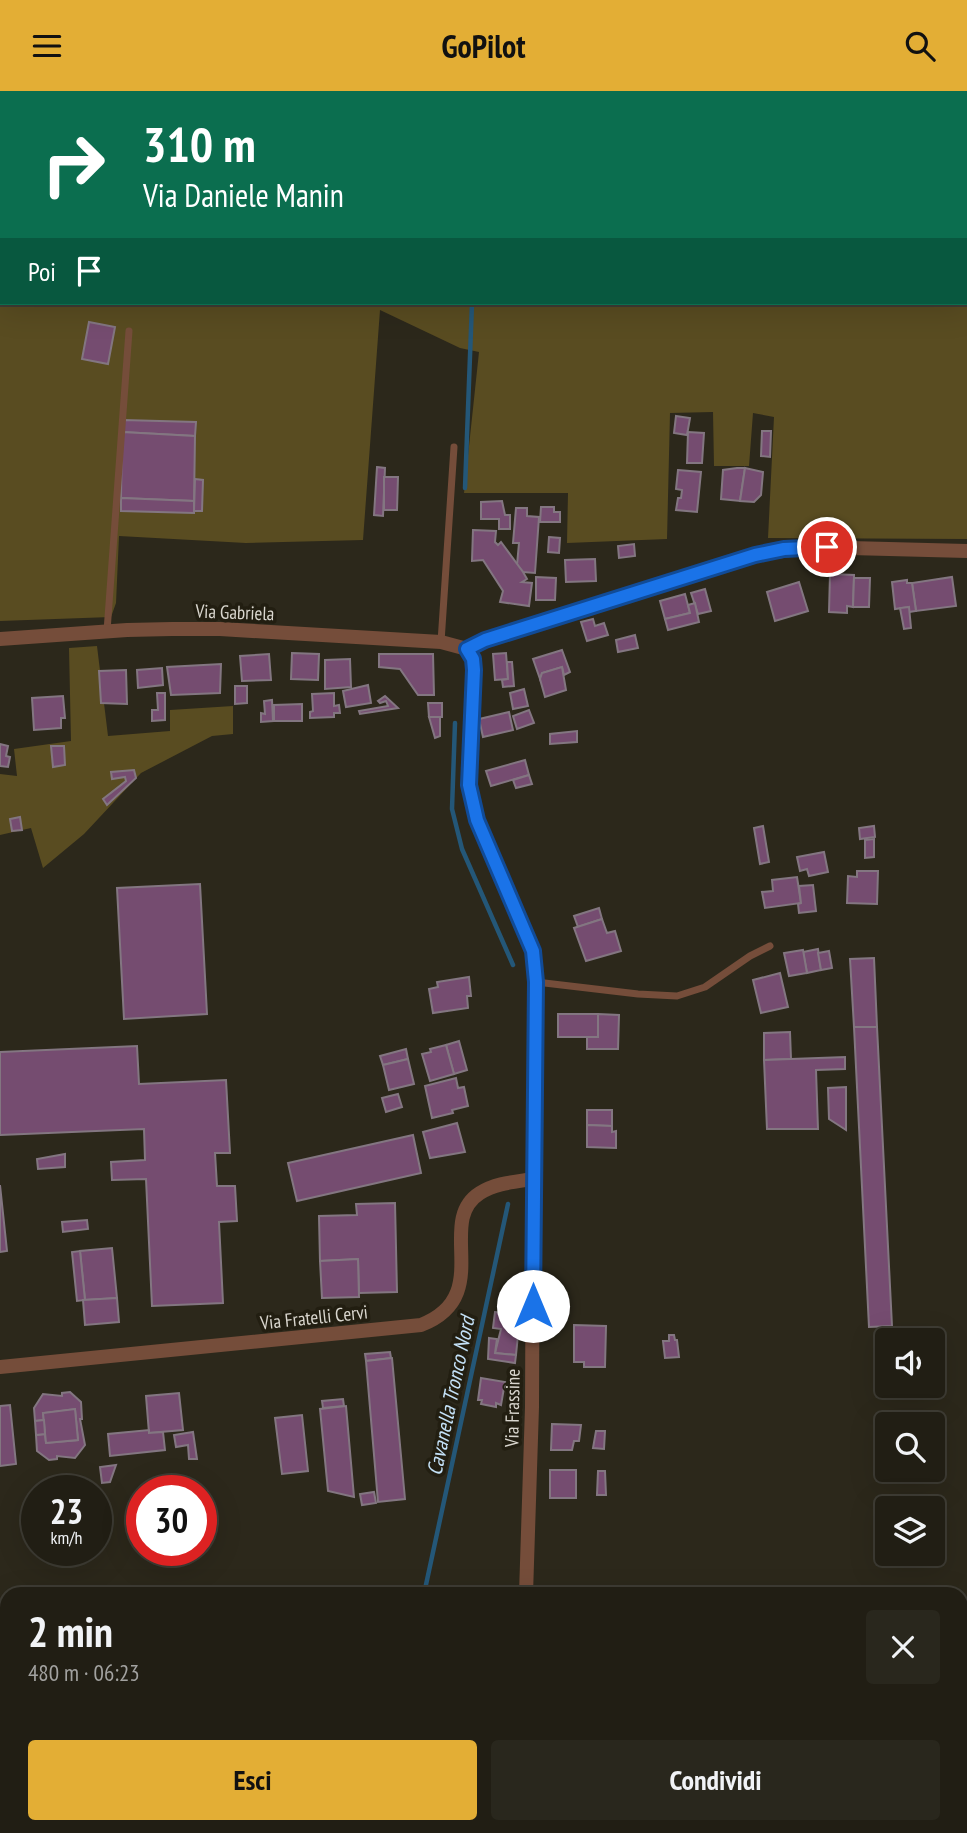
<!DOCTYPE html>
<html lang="it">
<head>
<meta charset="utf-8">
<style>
  body { margin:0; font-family:"PT Sans Narrow",sans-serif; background:#29271d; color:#f1f3f6; height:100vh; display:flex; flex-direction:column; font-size:26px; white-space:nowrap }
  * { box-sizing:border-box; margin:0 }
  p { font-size:23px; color:#a2a2a0 }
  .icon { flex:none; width:38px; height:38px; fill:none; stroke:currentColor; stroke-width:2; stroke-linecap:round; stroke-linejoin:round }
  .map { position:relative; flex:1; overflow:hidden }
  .panel { position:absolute; left:0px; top:1496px; width:968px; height:247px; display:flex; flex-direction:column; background:#211e14; border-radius:21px 21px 0 0; box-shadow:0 7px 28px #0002,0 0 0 2px #3e3c34 }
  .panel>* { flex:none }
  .guide { position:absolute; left:0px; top:0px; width:968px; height:214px; box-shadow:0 7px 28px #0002,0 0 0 2px #3e3c34; background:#0b6e4f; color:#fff; overflow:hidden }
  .tools { position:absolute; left:875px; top:1237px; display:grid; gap:14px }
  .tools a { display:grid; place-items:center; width:70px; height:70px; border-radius:7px; background:#211e14; box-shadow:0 7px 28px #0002,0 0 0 2px #3e3c34; font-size:35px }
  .speed { position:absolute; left:21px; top:1384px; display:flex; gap:14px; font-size:35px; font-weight:700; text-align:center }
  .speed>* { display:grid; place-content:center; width:91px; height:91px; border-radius:50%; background:#211e14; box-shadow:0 7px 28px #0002,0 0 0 2px #3e3c34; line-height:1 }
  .speed small { font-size:18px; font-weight:400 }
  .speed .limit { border:10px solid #d22; background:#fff; color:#111 }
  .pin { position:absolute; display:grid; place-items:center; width:60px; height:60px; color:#fff; margin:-30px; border:4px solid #fff; border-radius:50%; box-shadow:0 2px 7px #0007 }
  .me { position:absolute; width:77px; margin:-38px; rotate:0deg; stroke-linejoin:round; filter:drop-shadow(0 0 5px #0008) }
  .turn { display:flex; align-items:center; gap:24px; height:147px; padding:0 28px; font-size:32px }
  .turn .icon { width:91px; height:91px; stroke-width:2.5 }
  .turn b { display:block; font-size:49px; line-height:60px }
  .then { display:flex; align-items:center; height:66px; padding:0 28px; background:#0003; gap:14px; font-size:26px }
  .round { display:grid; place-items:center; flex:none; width:74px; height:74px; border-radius:7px; background:#29271d }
  .overview { display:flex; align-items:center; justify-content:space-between; height:119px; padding:0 28px }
  h1 { font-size:42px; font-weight:600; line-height:52px }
  .primary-button { display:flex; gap:14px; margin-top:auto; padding:14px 28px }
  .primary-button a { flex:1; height:80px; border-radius:7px; background:#e3ae35; color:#111; font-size:28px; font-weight:600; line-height:80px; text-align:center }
  .primary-button a+a { background:#29271d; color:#f1f3f6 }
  header { display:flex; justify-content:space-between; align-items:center; height:91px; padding:0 28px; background:#e3ae35; color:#111; font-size:32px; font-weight:600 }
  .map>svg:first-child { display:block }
  .green { fill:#594c21; fill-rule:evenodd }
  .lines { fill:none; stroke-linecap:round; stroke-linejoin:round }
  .stream { stroke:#245778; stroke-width:4.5 }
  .building { fill:#754c70; stroke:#837681; stroke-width:2 }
  .lane { stroke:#754d3a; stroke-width:7 }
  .street { stroke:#754d3a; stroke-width:14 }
  .route-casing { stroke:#114b97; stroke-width:18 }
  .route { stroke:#1a73e8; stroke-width:12 }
  .labels { text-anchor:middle; stroke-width:7; stroke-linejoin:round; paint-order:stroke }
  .street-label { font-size:19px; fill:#d9d6ce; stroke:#221e11 }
  .water-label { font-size:21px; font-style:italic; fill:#c4e1f7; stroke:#221e11 }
</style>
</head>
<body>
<header><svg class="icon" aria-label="menu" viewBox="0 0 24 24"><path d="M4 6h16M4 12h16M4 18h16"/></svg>GoPilot<svg class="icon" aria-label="search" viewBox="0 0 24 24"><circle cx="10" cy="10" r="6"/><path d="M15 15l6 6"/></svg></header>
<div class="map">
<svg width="967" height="1742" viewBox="0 0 967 1742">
  <rect width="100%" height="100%" fill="#2c281b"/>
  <g class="green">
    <path d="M0 0H967V448L768 447 774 326 753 322 749 375H714L713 321 670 322 667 448 567 452 568 402H464L479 261 460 257 380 219 363 449 246 452 119 445 116 512 111 526 0 530ZM2 2H966V212H2Z"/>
    <polygon points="97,555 108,645 170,640 170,619 233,615 233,643 212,645 141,682 84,743 43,777 31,737 0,744 0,683 17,685 14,658 71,650 69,557"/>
  </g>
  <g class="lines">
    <g class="stream">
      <polyline points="482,2 482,0"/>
      <polyline points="465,397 472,212"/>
      <polyline points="455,632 452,718 462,758 513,874"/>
      <polyline points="424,1503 508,1113"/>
      <polyline points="375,1742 376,1736"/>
    </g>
  </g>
  <g class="building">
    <polygon points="89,231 115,236 108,273 82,268"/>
    <polygon points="676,325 690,327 687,344 674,342"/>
    <polygon points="123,329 196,331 195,345 122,341"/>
    <polygon points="762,340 771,340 770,366 761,365"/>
    <polygon points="122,341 195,345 194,410 121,407"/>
    <polygon points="688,341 704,342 702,372 687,372"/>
    <polygon points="377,376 385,377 383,425 374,424"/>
    <polygon points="737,377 745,377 740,410 721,408 723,379"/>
    <polygon points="745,377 763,381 761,404 754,411 740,410"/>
    <polygon points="678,379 701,381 697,421 676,419 678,407 681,407 682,399 676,398"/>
    <polygon points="384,386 398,386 397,419 384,419"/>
    <polygon points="195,388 203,389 202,420 194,420"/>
    <polygon points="121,407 194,410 194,422 121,420"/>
    <polygon points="502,410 505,424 510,424 510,438 499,438 499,428 481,428 481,411"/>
    <polygon points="541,416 554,416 554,421 560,421 560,431 540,431"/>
    <polygon points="516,417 527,417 527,425 539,426 535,482 523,481 517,474 519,452 513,452"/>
    <polygon points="473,439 496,440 495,451 498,454 501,451 523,481 527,488 522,491 532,492 529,515 500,511 503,500 483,469 472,470"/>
    <polygon points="549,446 560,447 559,462 548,461"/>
    <polygon points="634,453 635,465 619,467 618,455"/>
    <polygon points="595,468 596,490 566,491 565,469"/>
    <polygon points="830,483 854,484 853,516 847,515 847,522 829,521"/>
    <polygon points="536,486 556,487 555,509 536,509"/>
    <polygon points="952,486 956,515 916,520 912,492"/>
    <polygon points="854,487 870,487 869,516 853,516"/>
    <polygon points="907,489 907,492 912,492 916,520 909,521 909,516 895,518 892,491"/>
    <polygon points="799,491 808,520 775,530 767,501"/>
    <polygon points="705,498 711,520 698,523 691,502"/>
    <polygon points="685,503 690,522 665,528 660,510"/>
    <polygon points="695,512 699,531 668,539 665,528 690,522 688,514"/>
    <polygon points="909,516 911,537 904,538 900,517"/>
    <polygon points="593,528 595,535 604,532 608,544 587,550 581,531"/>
    <polygon points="635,544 638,557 618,561 616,549"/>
    <polygon points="562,559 570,581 564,584 562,576 542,582 540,588 533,568"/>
    <polygon points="292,562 319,563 318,589 291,588"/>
    <polygon points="506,562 508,588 495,589 493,563"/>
    <polygon points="269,563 271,589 242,590 240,565"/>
    <polygon points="379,563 433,563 434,604 418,604 400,578 379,576"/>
    <polygon points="350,568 351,596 325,598 325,569"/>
    <polygon points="507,571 512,571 514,595 503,596 502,589 508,588"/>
    <polygon points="221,573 220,602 171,604 167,576"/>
    <polygon points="562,576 566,599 545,606 540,588 542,582"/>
    <polygon points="162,577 163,594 138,597 137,579"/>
    <polygon points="126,579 127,613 101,612 99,580"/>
    <polygon points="368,594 371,612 346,616 343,600"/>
    <polygon points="235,595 247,595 247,612 235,613"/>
    <polygon points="524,598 528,615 513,618 510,602"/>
    <polygon points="157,602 165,602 165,629 152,630 152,619 158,619"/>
    <polygon points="334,602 334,615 339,614 340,622 334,622 334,626 310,627 310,621 313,620 312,603"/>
    <polygon points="63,605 65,627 61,627 61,637 34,639 32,607"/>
    <polygon points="385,605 398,617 360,623 359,620 388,615 386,610 380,612 378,610"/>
    <polygon points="272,609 273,630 261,631 261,622 265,623 264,610"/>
    <polygon points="428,612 442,612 442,626 429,626"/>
    <polygon points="302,613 302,630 274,630 274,614"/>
    <polygon points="529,619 534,632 517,638 513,625"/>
    <polygon points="509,621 513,639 483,646 479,628"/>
    <polygon points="429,626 440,626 440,645 435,647"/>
    <polygon points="577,640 577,651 550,653 550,643"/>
    <polygon points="0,653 8,655 6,665 10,666 8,676 0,675"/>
    <polygon points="51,655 64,655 65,674 53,676"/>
    <polygon points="525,669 529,684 491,695 486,680"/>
    <polygon points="134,679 136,687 107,714 103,708 126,690 125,686 112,688 111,681"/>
    <polygon points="529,684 532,693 516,697 513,689"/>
    <polygon points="20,726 22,739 12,740 10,728"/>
    <polygon points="763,735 769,771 760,773 754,737"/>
    <polygon points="874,735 875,746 860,748 859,737"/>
    <polygon points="874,748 874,766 865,767 865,749"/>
    <polygon points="824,761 828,781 809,785 807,778 800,780 797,766"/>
    <polygon points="857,780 878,780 877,813 847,812 848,785 857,786"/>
    <polygon points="797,786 801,812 765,817 762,801 773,800 772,789"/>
    <polygon points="200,793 207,923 124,928 117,797"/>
    <polygon points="813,794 816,820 799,822 798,813 801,812 799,795"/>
    <polygon points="599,817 602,828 578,836 574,825"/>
    <polygon points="602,828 607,842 615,840 621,860 586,870 574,837"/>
    <polygon points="818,858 821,879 807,882 803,861"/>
    <polygon points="803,859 807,882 789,885 784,862"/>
    <polygon points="829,860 832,877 821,879 818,862"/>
    <polygon points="874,867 877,936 854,936 850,868"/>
    <polygon points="780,882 788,916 761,922 753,889"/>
    <polygon points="469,886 471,905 467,905 468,917 433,922 429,898 438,896 437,891"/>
    <rect x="558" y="923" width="40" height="23"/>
    <polygon points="598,923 619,924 618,958 587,958 587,946 598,946"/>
    <polygon points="854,936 877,936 892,1235 869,1236"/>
    <polygon points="790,941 791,968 764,969 764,942"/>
    <polygon points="459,950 467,979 454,983 446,954"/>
    <polygon points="446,954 454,983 430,990 422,963 431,961 430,958"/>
    <polygon points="137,955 139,993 226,989 230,1062 215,1062 217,1095 235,1095 237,1130 219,1131 223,1212 152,1215 146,1088 112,1089 111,1071 145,1069 144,1038 0,1044 0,961"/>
    <polygon points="406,958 408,968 383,974 380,965"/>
    <polygon points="845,966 845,978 816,979 818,1038 767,1038 764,969"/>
    <polygon points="408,968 414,993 389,999 383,974"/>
    <polygon points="456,987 458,997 464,996 468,1015 452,1019 453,1022 432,1027 425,995"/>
    <polygon points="846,996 846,1039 829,1028 828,997"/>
    <polygon points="398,1003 402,1016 386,1021 382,1007"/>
    <polygon points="587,1019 612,1019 612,1035 587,1034"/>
    <polygon points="457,1032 465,1061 430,1067 423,1041"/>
    <polygon points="587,1034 612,1035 612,1041 616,1040 616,1057 587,1056"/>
    <polygon points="413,1044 421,1082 297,1110 288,1072"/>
    <polygon points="65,1063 65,1076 38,1078 37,1068"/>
    <polygon points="0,1094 7,1160 0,1161"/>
    <polygon points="395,1112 397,1201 359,1202 358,1168 320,1170 319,1125 357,1124 356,1113"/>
    <polygon points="87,1129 88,1138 63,1141 62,1131"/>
    <polygon points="112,1157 117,1207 85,1209 80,1160"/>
    <polygon points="80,1160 85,1209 77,1210 72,1161"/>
    <polygon points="358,1168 359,1206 322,1207 320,1170"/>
    <polygon points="117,1207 119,1231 85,1234 83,1209"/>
    <polygon points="495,1221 520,1224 516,1264 495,1262 501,1238 493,1237"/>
    <polygon points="574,1234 606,1235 605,1276 584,1276 584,1271 574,1271"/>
    <polygon points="669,1244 674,1244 675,1249 677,1249 679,1266 665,1267 663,1250 669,1250"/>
    <polygon points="489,1247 497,1248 495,1262 516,1264 515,1272 488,1268"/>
    <polygon points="390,1261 391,1267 366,1270 365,1263"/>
    <polygon points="392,1267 405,1408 378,1411 366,1270"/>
    <polygon points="481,1287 505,1291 501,1314 496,1312 496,1316 481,1313 482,1309 478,1309"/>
    <polygon points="70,1301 81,1311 82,1328 80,1328 85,1354 75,1367 57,1365 57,1368 49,1369 37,1360 36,1344 45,1343 46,1352 78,1349 75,1318 43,1322 44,1329 35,1330 34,1317 43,1303 62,1305 62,1302"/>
    <polygon points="179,1302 183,1339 149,1342 146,1305"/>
    <polygon points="343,1308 344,1315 323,1317 322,1310"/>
    <polygon points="10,1314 16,1373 0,1375 0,1315"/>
    <polygon points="346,1315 354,1406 328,1400 320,1318"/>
    <polygon points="75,1318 78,1349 46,1352 43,1322"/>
    <polygon points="302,1324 308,1380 282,1383 275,1327"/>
    <polygon points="44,1329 45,1343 36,1344 35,1330"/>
    <polygon points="552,1333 581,1334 579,1350 574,1350 572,1359 551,1359"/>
    <polygon points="149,1339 149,1342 163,1341 165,1359 110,1365 108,1343"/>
    <polygon points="596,1340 605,1340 604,1358 593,1357"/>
    <polygon points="193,1341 197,1368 189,1368 188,1354 176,1356 174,1344"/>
    <polygon points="116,1374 110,1391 102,1392 100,1376"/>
    <rect x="550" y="1379" width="26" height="28"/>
    <polygon points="598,1380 605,1380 606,1404 597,1404"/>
    <polygon points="374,1401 376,1412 362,1414 360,1403"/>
    <rect x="448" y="1736" width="31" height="6"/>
  </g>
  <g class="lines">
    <g class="lane">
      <polyline points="107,540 129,240"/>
      <polyline points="441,551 454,356"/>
      <polyline points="536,891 638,903 677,905 705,896 750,865 770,855"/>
    </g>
    <g class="street">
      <polyline points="0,548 127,539 172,538 220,538 441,551 467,558"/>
      <polyline points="467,558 473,568 474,579 469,694 477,728 533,860 536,891 533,1088 532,1316 526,1503"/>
      <polyline points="467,558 485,549 755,464 811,456 967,460"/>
      <path d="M0 1276 421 1234C496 1205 434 1131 480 1102 496 1092 514 1091 533 1088"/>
      <polyline points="517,1742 517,1736"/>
    </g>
  </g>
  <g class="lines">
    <g class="route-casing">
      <polyline id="route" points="533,1215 536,891 533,860 477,729 469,694 474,579 473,568 467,558 485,549 755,464 784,458 827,456"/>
    </g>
    <use href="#route" class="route"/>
  </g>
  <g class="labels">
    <g class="street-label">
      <text transform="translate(235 521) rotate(2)" y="7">Via Gabriela</text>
      <text transform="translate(314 1226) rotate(-6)" y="7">Via Fratelli Cervi</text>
      <text transform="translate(512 1317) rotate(-89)" y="7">Via Frassine</text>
    </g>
    <g class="water-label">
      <text transform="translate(451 1305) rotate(-78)" y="7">Cavanella Tronco Nord</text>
    </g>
  </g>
</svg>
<div class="tools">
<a><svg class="icon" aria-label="sound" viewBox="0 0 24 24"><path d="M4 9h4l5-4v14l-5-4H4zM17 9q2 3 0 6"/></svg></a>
<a><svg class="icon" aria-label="search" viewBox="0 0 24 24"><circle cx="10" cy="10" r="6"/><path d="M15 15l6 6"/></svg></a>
<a><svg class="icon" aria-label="layers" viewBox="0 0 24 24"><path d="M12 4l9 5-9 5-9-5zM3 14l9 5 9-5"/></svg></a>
</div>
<div class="speed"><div>23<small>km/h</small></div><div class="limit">30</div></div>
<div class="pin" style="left:827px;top:456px;background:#d93025"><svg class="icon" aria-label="arrive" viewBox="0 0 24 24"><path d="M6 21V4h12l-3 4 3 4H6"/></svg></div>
<svg class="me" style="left:533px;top:1215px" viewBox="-20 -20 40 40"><circle r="19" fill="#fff"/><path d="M0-13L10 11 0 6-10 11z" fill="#1a73e8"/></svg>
<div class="guide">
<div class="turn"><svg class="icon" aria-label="right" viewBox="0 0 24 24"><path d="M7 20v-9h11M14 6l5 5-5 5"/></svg><div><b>310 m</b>Via Daniele Manin</div></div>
<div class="then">Poi<svg class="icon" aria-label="arrive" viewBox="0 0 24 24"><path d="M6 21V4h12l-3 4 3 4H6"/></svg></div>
</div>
<section class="panel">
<div class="overview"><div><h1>2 min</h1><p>480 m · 06:23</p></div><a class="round"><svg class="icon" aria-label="close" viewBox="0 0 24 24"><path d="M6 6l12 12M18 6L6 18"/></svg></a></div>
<div class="primary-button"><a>Esci</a><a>Condividi</a></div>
</section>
</div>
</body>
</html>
